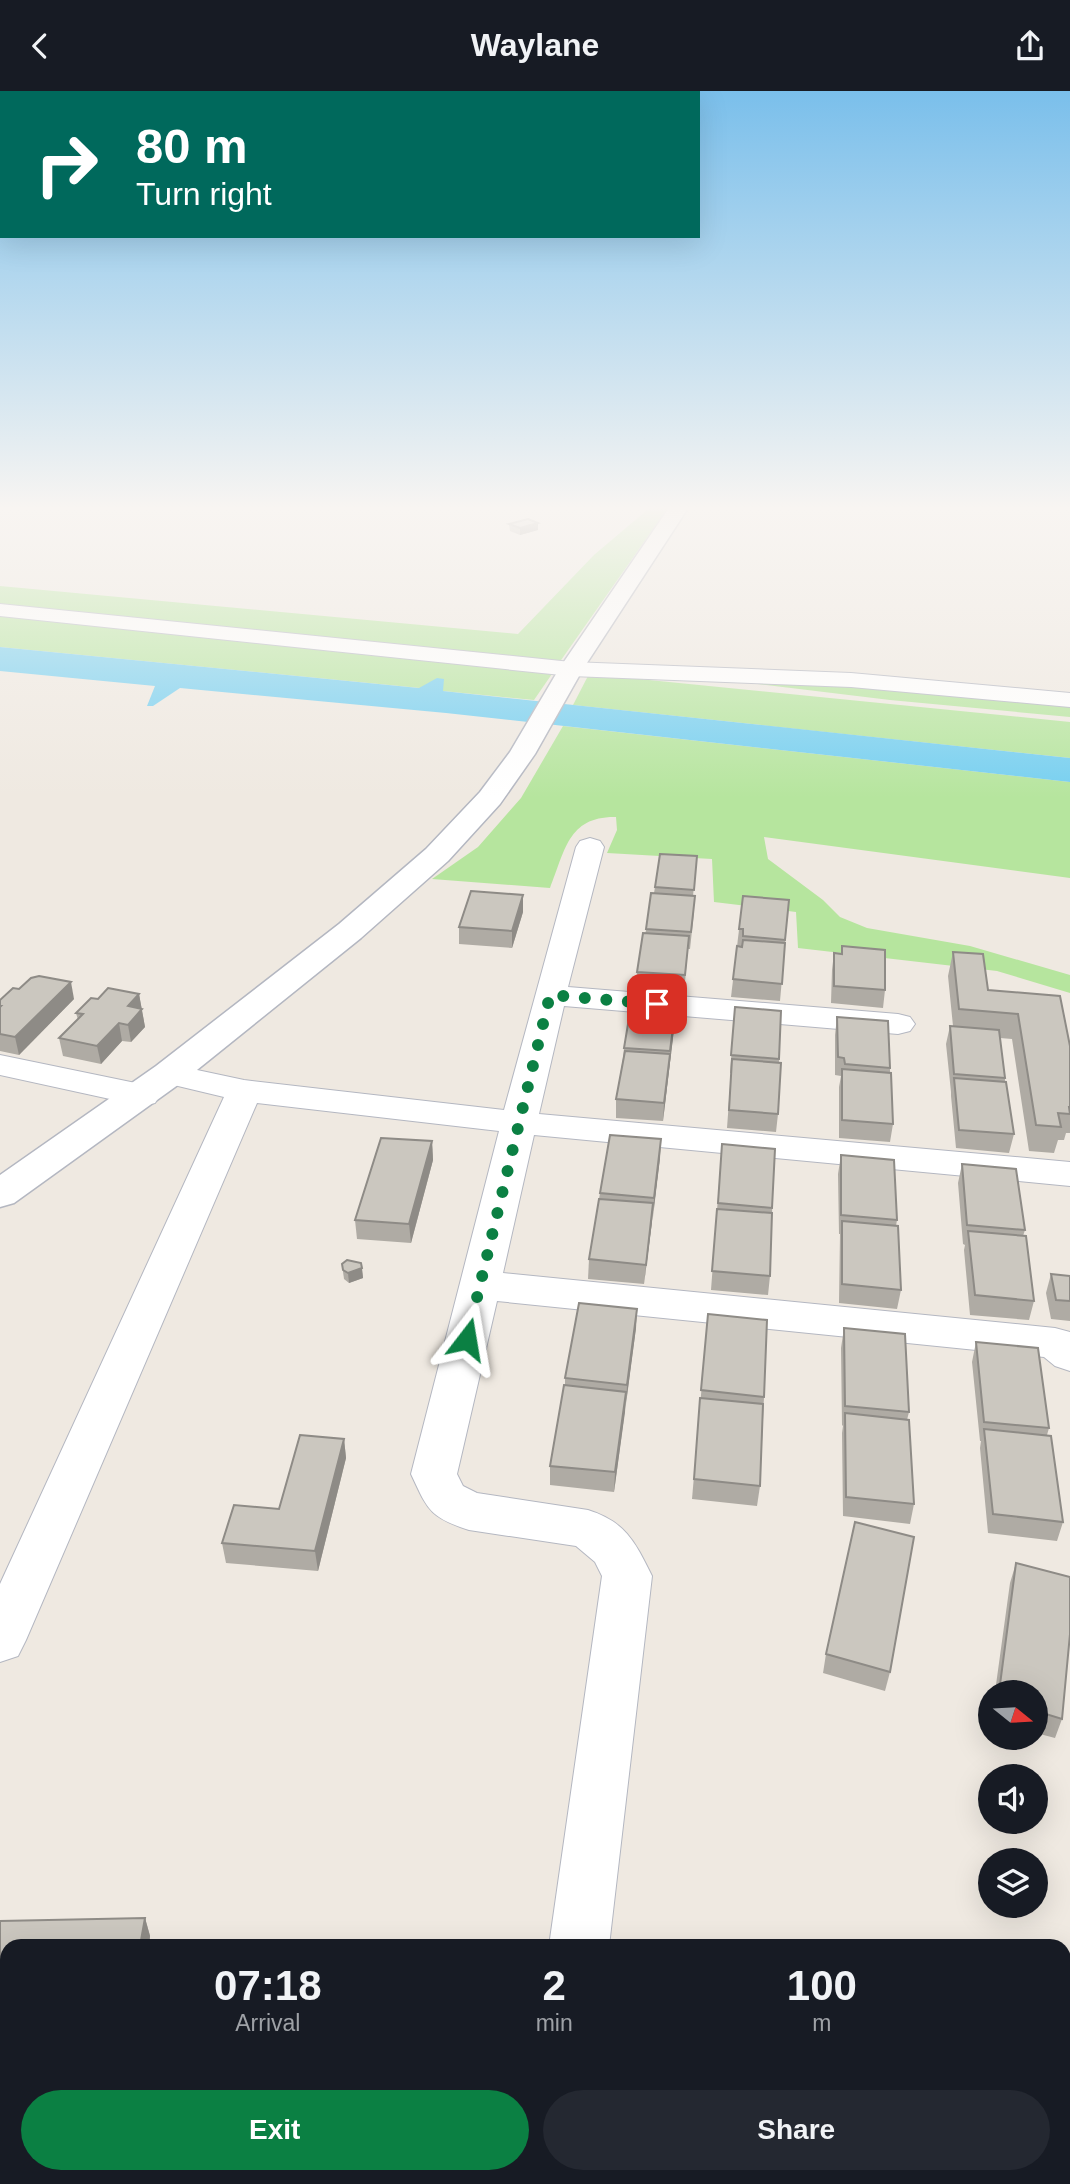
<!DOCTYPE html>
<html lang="en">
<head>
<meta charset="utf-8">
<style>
  body { margin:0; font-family:Arial,sans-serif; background:#242831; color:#f1f3f6; height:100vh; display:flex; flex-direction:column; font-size:26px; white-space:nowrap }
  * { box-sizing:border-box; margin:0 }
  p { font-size:23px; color:#9ea1a6 }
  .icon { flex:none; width:38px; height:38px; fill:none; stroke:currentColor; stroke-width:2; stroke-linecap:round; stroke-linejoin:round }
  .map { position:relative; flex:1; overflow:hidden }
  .details { position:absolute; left:0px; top:1848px; width:1071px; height:245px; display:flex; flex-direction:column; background:#171b24; border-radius:21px 21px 0 0; box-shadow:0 7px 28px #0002 }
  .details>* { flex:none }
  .hud { position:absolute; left:0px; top:0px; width:700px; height:147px; box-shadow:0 7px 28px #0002; background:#00695c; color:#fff; overflow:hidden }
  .needle { width:46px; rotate:108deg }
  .fabs { position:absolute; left:978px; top:1589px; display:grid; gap:14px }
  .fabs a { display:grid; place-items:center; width:70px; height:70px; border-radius:50%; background:#171b24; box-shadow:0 7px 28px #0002; font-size:35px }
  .pin { position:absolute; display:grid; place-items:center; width:60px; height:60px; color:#fff; margin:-30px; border-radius:14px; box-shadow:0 4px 10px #0006 }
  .me { position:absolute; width:77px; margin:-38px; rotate:14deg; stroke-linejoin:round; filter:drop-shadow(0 0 5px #0008) }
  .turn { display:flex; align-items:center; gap:24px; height:147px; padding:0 21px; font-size:32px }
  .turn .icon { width:91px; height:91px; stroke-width:2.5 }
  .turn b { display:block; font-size:49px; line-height:60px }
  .eta { display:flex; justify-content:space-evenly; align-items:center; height:119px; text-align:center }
  .eta b { font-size:42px; font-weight:800; line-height:49px }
  .action { display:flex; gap:14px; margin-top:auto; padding:14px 21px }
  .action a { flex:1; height:80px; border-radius:42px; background:#0b8043; color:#fff; font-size:28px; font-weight:800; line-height:80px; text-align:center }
  .action a+a { background:#242831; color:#f1f3f6 }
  header { display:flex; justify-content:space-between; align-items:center; height:91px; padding:0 21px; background:#171b24; font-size:32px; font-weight:800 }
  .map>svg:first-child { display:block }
  .green { fill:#b6e59e }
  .water { fill:#75cff0 }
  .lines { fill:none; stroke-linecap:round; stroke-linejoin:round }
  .minor-casing { stroke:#b4b7c1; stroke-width:2 }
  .secondary-casing { stroke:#b4b7c1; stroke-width:3 }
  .minor { fill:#fff; fill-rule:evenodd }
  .secondary { fill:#fff; fill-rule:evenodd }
  .wall { fill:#afaba4 }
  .shaded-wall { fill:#8e8b86 }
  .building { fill:#cbc7bf; stroke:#8e8b86; stroke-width:2 }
  .route { stroke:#0b8043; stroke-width:12; stroke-dasharray:0 21.6 }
</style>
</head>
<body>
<header><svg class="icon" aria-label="back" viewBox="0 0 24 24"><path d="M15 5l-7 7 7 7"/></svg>Waylane<svg class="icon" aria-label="share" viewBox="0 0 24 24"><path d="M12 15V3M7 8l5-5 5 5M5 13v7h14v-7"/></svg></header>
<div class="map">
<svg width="1070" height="2093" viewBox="0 0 1070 2093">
  <rect width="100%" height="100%" fill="#efe9e1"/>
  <g class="green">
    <polygon points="653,414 670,414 559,572 0,514 0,495 518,543 594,464"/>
    <polygon points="0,523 554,580 534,609 443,600 442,595 433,592 420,597 0,556"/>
    <polygon points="589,583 1070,631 1070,667 573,614"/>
    <polygon points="699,586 1070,611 1070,626 890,609"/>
    <path d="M563 635 1070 691V787L764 746 768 768 823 809 840 826 867 837 970 855 1070 884V902L997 880 798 857 796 821 714 811 712 768 607 762 617 739 616 726C568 725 565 760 550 797L432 788 478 756 521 707Z"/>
  </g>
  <polygon class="water" points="0,556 419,597 437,587 444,588 443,600 1070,667 1070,691 446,622 180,597 153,615 147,615 155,595 0,580"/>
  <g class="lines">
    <g class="minor-casing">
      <g id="minor">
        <polygon points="0,513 571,571 851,582 1070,602 1070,616 851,596 571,585 0,525"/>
        <path d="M590 747 600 750 604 756 568 896 898 923 910 926 915 933 910 940 898 943 564 915 539 1023 1070 1071V1095L534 1044 503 1182 1055 1237 1070 1241V1280L1055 1275 1044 1266 497 1210 457 1383 463 1395 477 1402 588 1419C626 1431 635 1451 652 1485L609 1855H549L602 1485 595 1471 576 1455 469 1439C429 1426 428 1419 411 1383L499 1040 257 1012 26 1549 18 1565 0 1571V1493L224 1006 157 990 152 983 157 976 169 973 244 989 504 1019 576 756 580 750Z"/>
        <polygon points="0,964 155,996 160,1004 155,1012 142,1015 0,984"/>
        <polygon points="494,2086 562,2086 559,2093 492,2093"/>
      </g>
    </g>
    <g class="secondary-casing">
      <polygon id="secondary" points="671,414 690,414 583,578 535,663 500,713 448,770 361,847 182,991 14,1112 0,1116 0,1084 156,975 339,833 426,758 480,701 510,661 559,578"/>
    </g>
    <use href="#minor" class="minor"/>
    <use href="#secondary" class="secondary"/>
  </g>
  <g class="wall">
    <polygon points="509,433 538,439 520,444 510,440"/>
    <polygon points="697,765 693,805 694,821 690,858 688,858 684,902 636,898 637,881 654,802 655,796"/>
    <polygon points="523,804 523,821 512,857 459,853 459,836"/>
    <polygon points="743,805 789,809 780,910 731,906"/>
    <polygon points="842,855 885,899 883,917 831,912 832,879 834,862 841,862"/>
    <polygon points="953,861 988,899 1070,955 1070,1042 1066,1042 1064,1049 1058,1049 1054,1062 1029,1060 1012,948 1000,947 1005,987 1005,991 1014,1043 1009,1062 956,1057 951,1005 951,1001 946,953 950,935 953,935 948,885"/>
    <polygon points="19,898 74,908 19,964 0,960 0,909"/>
    <polygon points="139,903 145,936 131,951 122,950 101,973 63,965 59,947 78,929 76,922 98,908"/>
    <polygon points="735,916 781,920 779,972 778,1023 776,1041 727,1037 731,982 730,982"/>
    <polygon points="837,926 890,977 890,982 893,1033 890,1051 839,1047 839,996 841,985 835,984 835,944"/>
    <polygon points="675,930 663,1030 616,1027 616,1008 623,967 624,957"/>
    <polygon points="432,1050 433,1069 411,1152 357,1148 355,1129"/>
    <polygon points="722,1053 775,1058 772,1122 770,1185 768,1204 711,1199"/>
    <polygon points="841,1064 897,1129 896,1135 901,1199 897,1218 839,1212 840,1143 839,1143 838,1083"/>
    <polygon points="660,1067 644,1193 588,1188 589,1168 600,1102"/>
    <polygon points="962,1073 1025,1139 1023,1145 1034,1210 1029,1229 970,1224 964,1159 965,1154 963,1153 958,1092"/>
    <polygon points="361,1172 363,1187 349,1192 344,1188 342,1173"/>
    <polygon points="1051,1183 1070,1185 1070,1230 1051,1228 1046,1202"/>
    <polygon points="708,1223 764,1306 760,1395 757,1415 692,1408"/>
    <polygon points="636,1237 614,1401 550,1394 550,1375 565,1295 565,1287"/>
    <polygon points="844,1237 909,1321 907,1329 914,1413 910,1433 843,1425 842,1342 843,1335 842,1334 841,1257"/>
    <polygon points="976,1251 1049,1337 1047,1344 1063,1431 1057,1450 988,1442 980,1357 981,1350 980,1350 972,1271"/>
    <polygon points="344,1348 346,1367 318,1480 226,1472 222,1452 279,1418"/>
    <polygon points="1016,1472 1062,1628 1055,1647 1036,1642 1036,1601 995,1601 1010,1492"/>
    <polygon points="826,1563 890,1581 885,1600 823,1582"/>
    <polygon points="145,1827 150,1845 149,1855 7,1855 7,1910 0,1910 0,1830"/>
    <polygon points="7,1972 7,2035 0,2035 0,1973"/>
  </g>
  <g class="shaded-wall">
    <polygon points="538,432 538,439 520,444 520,437"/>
    <polygon points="523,804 523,821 512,857 512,840"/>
    <polygon points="71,891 74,908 19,964 15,946"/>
    <polygon points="139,903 145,936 131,951 128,934 128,915"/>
    <polygon points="676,913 675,930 663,1030 664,1012"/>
    <polygon points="119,932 122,950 101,973 97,955"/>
    <polygon points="661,1048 660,1067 653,1126 654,1107"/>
    <polygon points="432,1050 433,1069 411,1152 409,1133"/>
    <polygon points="653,1112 652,1131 644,1193 646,1174"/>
    <polygon points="362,1177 363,1187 349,1192 348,1182"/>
    <polygon points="637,1218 636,1237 626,1313 627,1294"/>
    <polygon points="626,1301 625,1321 614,1401 615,1381"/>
    <polygon points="344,1348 346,1367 318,1480 315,1460"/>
    <polygon points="145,1827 150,1845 149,1855 140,1855"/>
  </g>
  <g class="building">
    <polygon points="528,428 538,432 520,437 509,433"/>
    <polygon points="660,763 697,765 694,799 655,796"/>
    <polygon points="471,800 523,804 512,840 459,836"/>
    <polygon points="651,802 695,805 691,841 646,838"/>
    <polygon points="743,805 789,809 785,849 743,845 743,838 739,838"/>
    <polygon points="643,842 689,845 685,884 637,881"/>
    <polygon points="743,849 785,852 782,893 733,888 737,855 742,856"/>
    <polygon points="842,855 885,859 885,899 834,895 834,862 842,863"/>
    <polygon points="953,861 983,863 988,899 1060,905 1070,955 1070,1016 1069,1016 1070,1023 1058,1022 1061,1036 1036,1034 1018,923 959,918"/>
    <polygon points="39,885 71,891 15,946 0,943 0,916 1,915 0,915 0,909 13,897 19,898 31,887"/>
    <polygon points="108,897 139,903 128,915 142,918 128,934 119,932 97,955 59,947 83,923 76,922 91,907 98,908"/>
    <polygon points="632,909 676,913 670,960 624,957"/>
    <polygon points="735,916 781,920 779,968 731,964"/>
    <polygon points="837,926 888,930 890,977 845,973 844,967 838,966"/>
    <polygon points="950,935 999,939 1005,987 954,983"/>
    <polygon points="625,960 670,963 664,1012 616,1008"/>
    <polygon points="732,968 781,972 778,1023 729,1019"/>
    <polygon points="842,978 891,982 893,1033 842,1029"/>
    <polygon points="954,987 1006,991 1014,1043 959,1039"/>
    <polygon points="610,1044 661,1048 654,1107 600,1102"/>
    <polygon points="381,1047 432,1050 409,1133 355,1129"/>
    <polygon points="722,1053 775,1058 772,1117 718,1112"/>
    <polygon points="841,1064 894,1069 897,1129 841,1124"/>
    <polygon points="962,1073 1016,1078 1025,1139 967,1134"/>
    <polygon points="599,1108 653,1112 646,1174 589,1168"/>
    <polygon points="717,1118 772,1122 770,1185 712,1180"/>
    <polygon points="842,1130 898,1135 901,1199 842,1193"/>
    <polygon points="968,1140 1026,1145 1034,1210 975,1204"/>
    <polygon points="347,1169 361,1172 362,1177 348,1182 343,1179 342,1173"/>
    <polygon points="1051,1183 1070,1185 1070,1210 1056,1209"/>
    <polygon points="579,1212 637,1218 627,1294 565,1287"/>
    <polygon points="708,1223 767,1229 764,1306 701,1299"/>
    <polygon points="844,1237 905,1243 909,1321 845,1315"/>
    <polygon points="976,1251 1038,1257 1049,1337 984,1331"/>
    <polygon points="564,1294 626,1301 615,1381 550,1375"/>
    <polygon points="700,1307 763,1313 760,1395 694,1388"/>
    <polygon points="845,1322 909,1329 914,1413 846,1406"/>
    <polygon points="984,1338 1051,1345 1063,1431 993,1423"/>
    <polygon points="300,1344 344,1348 315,1460 222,1452 234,1414 279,1418"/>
    <polygon points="855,1431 914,1446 890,1581 826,1563"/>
    <polygon points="1016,1472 1070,1486 1070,1543 1062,1628 1036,1620 1036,1601 999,1601"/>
    <polygon points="145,1827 140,1855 7,1855 7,1891 0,1891 0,1830"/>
    <polygon points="7,1972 7,2026 0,2026 0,1973"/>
  </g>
  <linearGradient id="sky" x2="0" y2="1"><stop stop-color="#7abfeb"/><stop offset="0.59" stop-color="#f8f5f2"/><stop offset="1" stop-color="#f8f5f2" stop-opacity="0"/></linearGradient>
  <rect width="1070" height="707" fill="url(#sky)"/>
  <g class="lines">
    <polyline class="route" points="467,1248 550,904 657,913"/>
  </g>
</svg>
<div class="fabs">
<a><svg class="needle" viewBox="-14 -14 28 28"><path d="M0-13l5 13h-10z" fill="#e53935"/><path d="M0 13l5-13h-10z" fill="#9ea1a6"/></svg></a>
<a><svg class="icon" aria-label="sound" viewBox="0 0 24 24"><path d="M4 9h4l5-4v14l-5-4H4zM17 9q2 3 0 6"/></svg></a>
<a><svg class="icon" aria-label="layers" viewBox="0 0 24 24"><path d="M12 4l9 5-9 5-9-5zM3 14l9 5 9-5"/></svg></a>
</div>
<div class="pin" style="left:657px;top:913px;background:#d93025"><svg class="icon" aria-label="arrive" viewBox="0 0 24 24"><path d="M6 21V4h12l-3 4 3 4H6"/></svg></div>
<svg class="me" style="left:467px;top:1248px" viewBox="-20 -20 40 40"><path d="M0-17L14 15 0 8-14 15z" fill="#0b8043" stroke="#fff" stroke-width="4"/></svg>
<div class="hud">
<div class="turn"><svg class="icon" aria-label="right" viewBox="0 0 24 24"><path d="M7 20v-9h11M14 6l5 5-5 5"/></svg><div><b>80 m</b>Turn right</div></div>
</div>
<section class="details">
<div class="eta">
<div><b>07:18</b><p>Arrival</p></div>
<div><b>2</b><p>min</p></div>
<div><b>100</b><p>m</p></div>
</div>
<div class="action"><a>Exit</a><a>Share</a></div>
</section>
</div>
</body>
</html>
